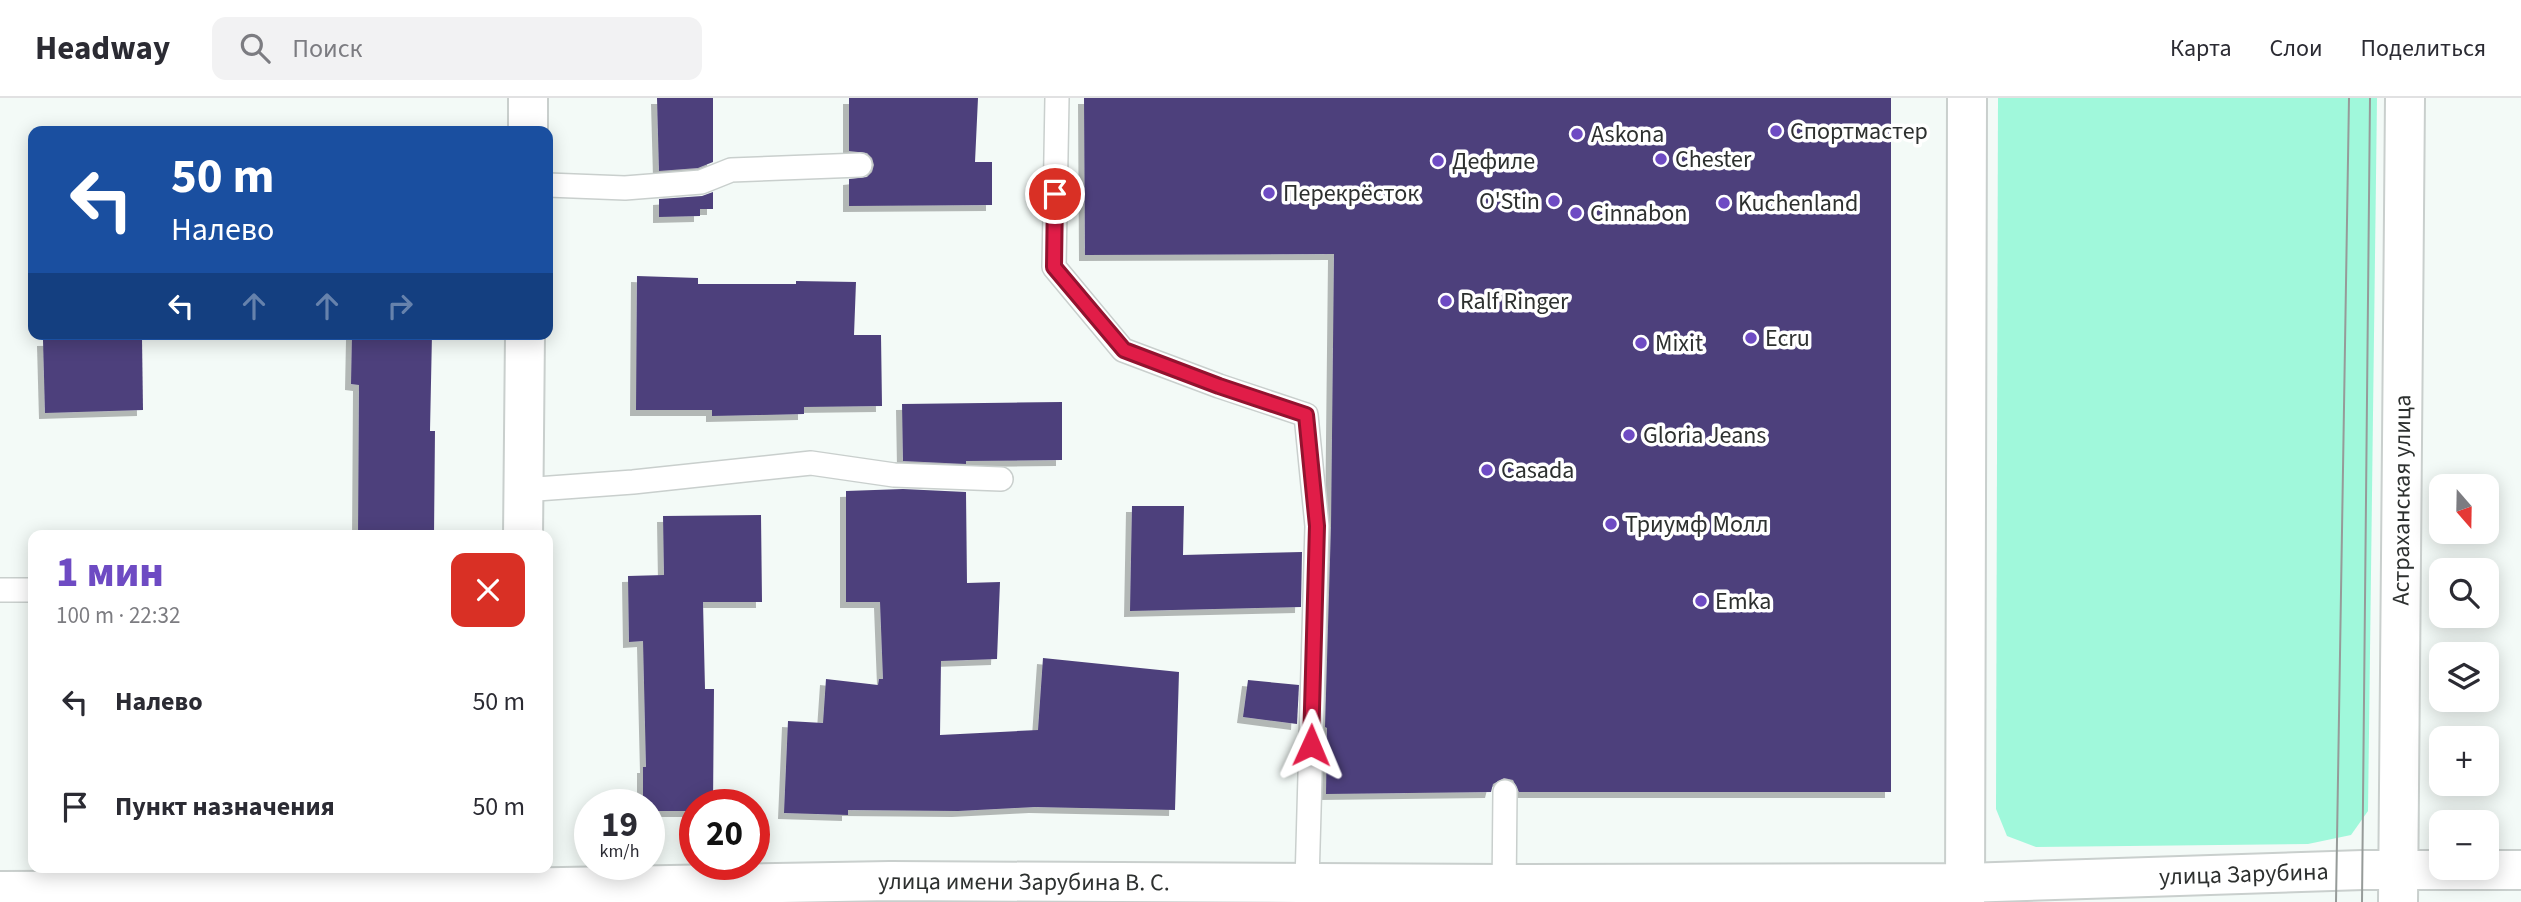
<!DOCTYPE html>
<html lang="ru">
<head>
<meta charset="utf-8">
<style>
  body { margin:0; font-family:"Source Sans 3",sans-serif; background:#f2f2f3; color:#2b2b33; height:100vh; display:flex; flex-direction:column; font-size:26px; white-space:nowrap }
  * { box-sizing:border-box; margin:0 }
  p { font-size:23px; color:#7c7c81 }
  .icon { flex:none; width:38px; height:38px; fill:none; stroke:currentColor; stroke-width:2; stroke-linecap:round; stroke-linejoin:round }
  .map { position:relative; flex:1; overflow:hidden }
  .sheet { position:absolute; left:28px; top:432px; width:525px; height:343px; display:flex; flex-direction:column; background:#fff; border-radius:14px; box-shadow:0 4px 18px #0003 }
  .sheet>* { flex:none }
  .banner { position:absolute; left:28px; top:28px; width:525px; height:214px; border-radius:14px; box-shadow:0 4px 18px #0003; background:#1a4fa0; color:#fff; overflow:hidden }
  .needle { width:46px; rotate:160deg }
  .buttons { position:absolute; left:2429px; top:376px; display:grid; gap:14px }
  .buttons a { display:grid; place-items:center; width:70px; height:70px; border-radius:14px; background:#fff; box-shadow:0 4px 18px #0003; font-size:35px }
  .speed { position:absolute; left:574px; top:691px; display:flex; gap:14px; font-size:35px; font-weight:700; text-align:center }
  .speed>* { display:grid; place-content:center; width:91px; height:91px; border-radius:50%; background:#fff; box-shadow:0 4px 18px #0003; line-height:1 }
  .speed small { font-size:18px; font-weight:400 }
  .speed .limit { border:10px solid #d22; background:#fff; color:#111 }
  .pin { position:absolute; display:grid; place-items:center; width:60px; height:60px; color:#fff; margin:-30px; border:4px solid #fff; border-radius:50%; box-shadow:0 2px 7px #0007 }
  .me { position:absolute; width:77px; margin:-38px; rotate:1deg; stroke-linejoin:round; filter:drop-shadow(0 0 5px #0008) }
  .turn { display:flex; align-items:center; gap:24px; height:147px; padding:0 28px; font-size:32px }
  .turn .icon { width:91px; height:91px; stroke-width:2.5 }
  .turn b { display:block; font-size:49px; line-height:60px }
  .lanes { display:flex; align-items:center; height:66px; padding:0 28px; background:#0003; justify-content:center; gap:35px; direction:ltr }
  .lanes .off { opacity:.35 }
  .round { display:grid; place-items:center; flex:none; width:74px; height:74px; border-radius:14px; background:#f2f2f3 }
  .head { display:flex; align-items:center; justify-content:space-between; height:119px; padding:0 28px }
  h1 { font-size:42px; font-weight:800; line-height:52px; color:#6e4bc3 }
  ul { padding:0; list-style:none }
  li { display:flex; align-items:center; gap:21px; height:105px; padding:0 28px }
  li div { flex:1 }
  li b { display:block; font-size:26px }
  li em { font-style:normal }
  header { display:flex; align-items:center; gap:42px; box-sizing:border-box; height:98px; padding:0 35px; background:#fff; border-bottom:2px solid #e1e1e2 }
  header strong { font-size:33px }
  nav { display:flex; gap:38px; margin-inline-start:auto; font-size:24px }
  .search { width:490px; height:63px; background:#f2f2f3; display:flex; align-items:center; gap:18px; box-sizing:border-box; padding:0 24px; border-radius:14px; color:#7c7c81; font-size:26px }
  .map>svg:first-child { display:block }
  .green { fill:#a0f8db }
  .building { fill:#4e417b; filter:url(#shadow) }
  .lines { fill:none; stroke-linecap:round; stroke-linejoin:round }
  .service-casing { stroke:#c9cfcd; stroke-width:26 }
  .minor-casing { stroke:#c9cfcd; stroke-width:42 }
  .secondary-casing { stroke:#c9cfcd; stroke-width:42 }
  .service { stroke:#fff; stroke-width:23 }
  .minor { stroke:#fff; stroke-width:38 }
  .secondary { stroke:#fff; stroke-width:38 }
  .tram { stroke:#969b99; stroke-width:2 }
  .route-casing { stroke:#92132f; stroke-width:18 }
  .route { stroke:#e11d48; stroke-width:12 }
  .poi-dot { fill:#6e4bc3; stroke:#fff; stroke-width:2.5 }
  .labels { text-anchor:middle; stroke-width:7; stroke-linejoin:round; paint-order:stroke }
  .poi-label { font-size:24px; fill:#2d302f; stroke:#fff; text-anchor:start }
  .street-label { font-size:24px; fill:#2d302f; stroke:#fff }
</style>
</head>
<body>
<header>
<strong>Headway</strong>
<div class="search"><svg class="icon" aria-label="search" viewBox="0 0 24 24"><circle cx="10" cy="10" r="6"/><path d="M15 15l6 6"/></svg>Поиск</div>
<nav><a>Карта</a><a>Слои</a><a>Поделиться</a></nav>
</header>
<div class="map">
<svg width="2521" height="804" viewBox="0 0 2521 804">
  <defs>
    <filter id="shadow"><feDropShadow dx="-6" dy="6" stdDeviation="0" flood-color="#0004"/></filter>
  </defs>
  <rect width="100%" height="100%" fill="#f3faf7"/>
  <polygon class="green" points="1998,0 2377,0 2368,713 2351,737 2308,746 2036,749 2007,738 1996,711"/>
  <g class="building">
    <polygon points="657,0 713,0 713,64 698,70 659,73"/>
    <polygon points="849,0 978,0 975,64 992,64 992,107 849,108 849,81 867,79 872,74 874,67 872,60 867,55 849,53"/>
    <polygon points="1084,0 1891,0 1891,694 1519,694 1513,682 1504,680 1493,686 1491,694 1326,696 1327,630 1325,629 1331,428 1334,156 1085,157"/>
    <polygon points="713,94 713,111 700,111 700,118 659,119 659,101 702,98"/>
    <polygon points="637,178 698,180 698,186 796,186 796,183 856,184 854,237 881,237 882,308 804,309 804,316 712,318 712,312 636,312"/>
    <polygon points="352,236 432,236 430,333 435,333 434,438 358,438 359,287 351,286"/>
    <polygon points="142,240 143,312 45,315 43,242"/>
    <polygon points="1062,304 1062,362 966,363 966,366 903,363 902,306"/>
    <polygon points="903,391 966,394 967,485 1000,484 997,561 941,563 940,637 1038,632 1043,560 1179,574 1175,712 1035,709 958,713 848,712 848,717 784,715 788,623 823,625 826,581 878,587 879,581 883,581 880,504 846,504 846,393"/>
    <polygon points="1132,408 1184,408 1183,457 1302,454 1301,509 1130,513"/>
    <polygon points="761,417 762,504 703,504 705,591 714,591 713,707 695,707 695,713 649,713 649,707 643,707 643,669 646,669 643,543 629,544 628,478 664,477 663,418"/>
    <polygon points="1248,582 1299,587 1297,626 1243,619"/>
  </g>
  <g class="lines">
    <g class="service-casing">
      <g id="service">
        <polyline points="1057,0 1054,169 1123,252 1219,288 1306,317 1317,428 1307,784"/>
        <polyline points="548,87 625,90 701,84 731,72 860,67"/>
        <polyline points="523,392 633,384 811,365 894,377 1001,381"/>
        <polyline points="0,492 33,492"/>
        <polyline points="1504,797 1505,694"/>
      </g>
    </g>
    <g class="minor-casing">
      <g id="minor">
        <polyline points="528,33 528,0"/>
        <polyline points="523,438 525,236"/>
        <path id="s1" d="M0 793 457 791 890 783 1504 786 1965 785 2363 772H2521"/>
      </g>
    </g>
    <g class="secondary-casing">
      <g id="secondary">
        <polyline points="1965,804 1967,0"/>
        <path id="s2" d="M2398 804 2405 0"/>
      </g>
    </g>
    <use href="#service" class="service"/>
    <use href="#minor" class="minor"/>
    <use href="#secondary" class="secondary"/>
    <g class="tram">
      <polyline points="2336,804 2349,0"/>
      <polyline points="2362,804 2370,0"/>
    </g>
  </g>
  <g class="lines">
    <g class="route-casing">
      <polyline id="route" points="1055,96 1054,169 1124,252 1219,288 1306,317 1317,428 1311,647"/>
    </g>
    <use href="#route" class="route"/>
  </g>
  <g class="poi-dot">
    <circle cx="1776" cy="33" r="7"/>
    <circle cx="1577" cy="36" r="7"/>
    <circle cx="1661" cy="61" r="7"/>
    <circle cx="1438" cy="63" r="7"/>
    <circle cx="1269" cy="95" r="7"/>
    <circle cx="1554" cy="103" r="7"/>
    <circle cx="1724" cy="105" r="7"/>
    <circle cx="1576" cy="115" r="7"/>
    <circle cx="1446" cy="203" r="7"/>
    <circle cx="1751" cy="240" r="7"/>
    <circle cx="1641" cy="245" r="7"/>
    <circle cx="1629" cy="337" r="7"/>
    <circle cx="1487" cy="372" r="7"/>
    <circle cx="1611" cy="426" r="7"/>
    <circle cx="1701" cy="503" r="7"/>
  </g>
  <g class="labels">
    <g class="poi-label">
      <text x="1790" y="41">Спортмастер</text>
      <text x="1591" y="44">Askona</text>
      <text x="1675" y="69">Chester</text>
      <text x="1452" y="71">Дефиле</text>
      <text x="1283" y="103">Перекрёсток</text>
      <text x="1540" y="111" text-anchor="end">O'Stin</text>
      <text x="1738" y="113">Kuchenland</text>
      <text x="1590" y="123">Cinnabon</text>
      <text x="1460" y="211">Ralf Ringer</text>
      <text x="1765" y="248">Ecru</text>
      <text x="1655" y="253">Mixit</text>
      <text x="1643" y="345">Gloria Jeans</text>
      <text x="1501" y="380">Casada</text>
      <text x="1625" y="434">Триумф Молл</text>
      <text x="1715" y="511">Emka</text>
    </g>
    <g class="street-label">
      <text dy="8" stroke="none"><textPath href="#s2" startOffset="402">Астраханская улица</textPath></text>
      <text dy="8" stroke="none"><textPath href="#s1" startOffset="2244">улица Зарубина</textPath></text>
      <text dy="8" stroke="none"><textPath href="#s1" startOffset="1024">улица имени Зарубина В. С.</textPath></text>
    </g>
  </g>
</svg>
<div class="buttons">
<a><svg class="needle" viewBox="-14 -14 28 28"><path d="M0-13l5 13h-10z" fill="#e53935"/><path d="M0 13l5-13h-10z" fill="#7c7c81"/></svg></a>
<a><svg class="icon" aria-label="search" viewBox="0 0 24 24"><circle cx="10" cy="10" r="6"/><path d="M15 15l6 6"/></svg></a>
<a><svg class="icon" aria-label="layers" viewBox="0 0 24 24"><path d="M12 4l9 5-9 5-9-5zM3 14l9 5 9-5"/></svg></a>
<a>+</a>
<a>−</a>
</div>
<div class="speed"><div>19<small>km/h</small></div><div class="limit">20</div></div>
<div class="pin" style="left:1055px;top:96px;background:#d93025"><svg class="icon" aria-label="arrive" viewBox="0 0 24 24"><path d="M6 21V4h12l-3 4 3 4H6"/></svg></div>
<svg class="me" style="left:1311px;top:647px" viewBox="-20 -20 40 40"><path d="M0-17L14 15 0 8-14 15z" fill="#e11d48" stroke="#fff" stroke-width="4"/></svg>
<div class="banner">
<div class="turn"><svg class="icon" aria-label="left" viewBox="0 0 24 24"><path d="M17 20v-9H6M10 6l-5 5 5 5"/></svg><div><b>50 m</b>Налево</div></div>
<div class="lanes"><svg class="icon" aria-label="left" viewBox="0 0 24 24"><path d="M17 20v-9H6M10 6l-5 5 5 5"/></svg><svg class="icon off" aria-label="ahead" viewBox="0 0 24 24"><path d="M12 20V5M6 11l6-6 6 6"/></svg><svg class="icon off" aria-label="ahead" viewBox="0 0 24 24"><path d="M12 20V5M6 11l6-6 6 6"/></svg><svg class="icon off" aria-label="right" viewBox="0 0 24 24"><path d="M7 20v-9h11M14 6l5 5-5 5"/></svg></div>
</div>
<section class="sheet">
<div class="head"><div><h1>1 мин</h1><p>100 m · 22:32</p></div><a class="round" style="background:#d93025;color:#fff"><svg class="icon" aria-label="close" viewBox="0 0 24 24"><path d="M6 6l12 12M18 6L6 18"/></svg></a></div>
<ul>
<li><svg class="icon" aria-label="left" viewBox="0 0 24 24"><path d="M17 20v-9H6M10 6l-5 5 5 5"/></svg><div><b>Налево</b></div><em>50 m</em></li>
<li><svg class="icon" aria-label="arrive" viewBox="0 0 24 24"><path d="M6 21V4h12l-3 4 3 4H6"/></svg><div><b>Пункт назначения</b></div><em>50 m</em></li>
</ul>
</section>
</div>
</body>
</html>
